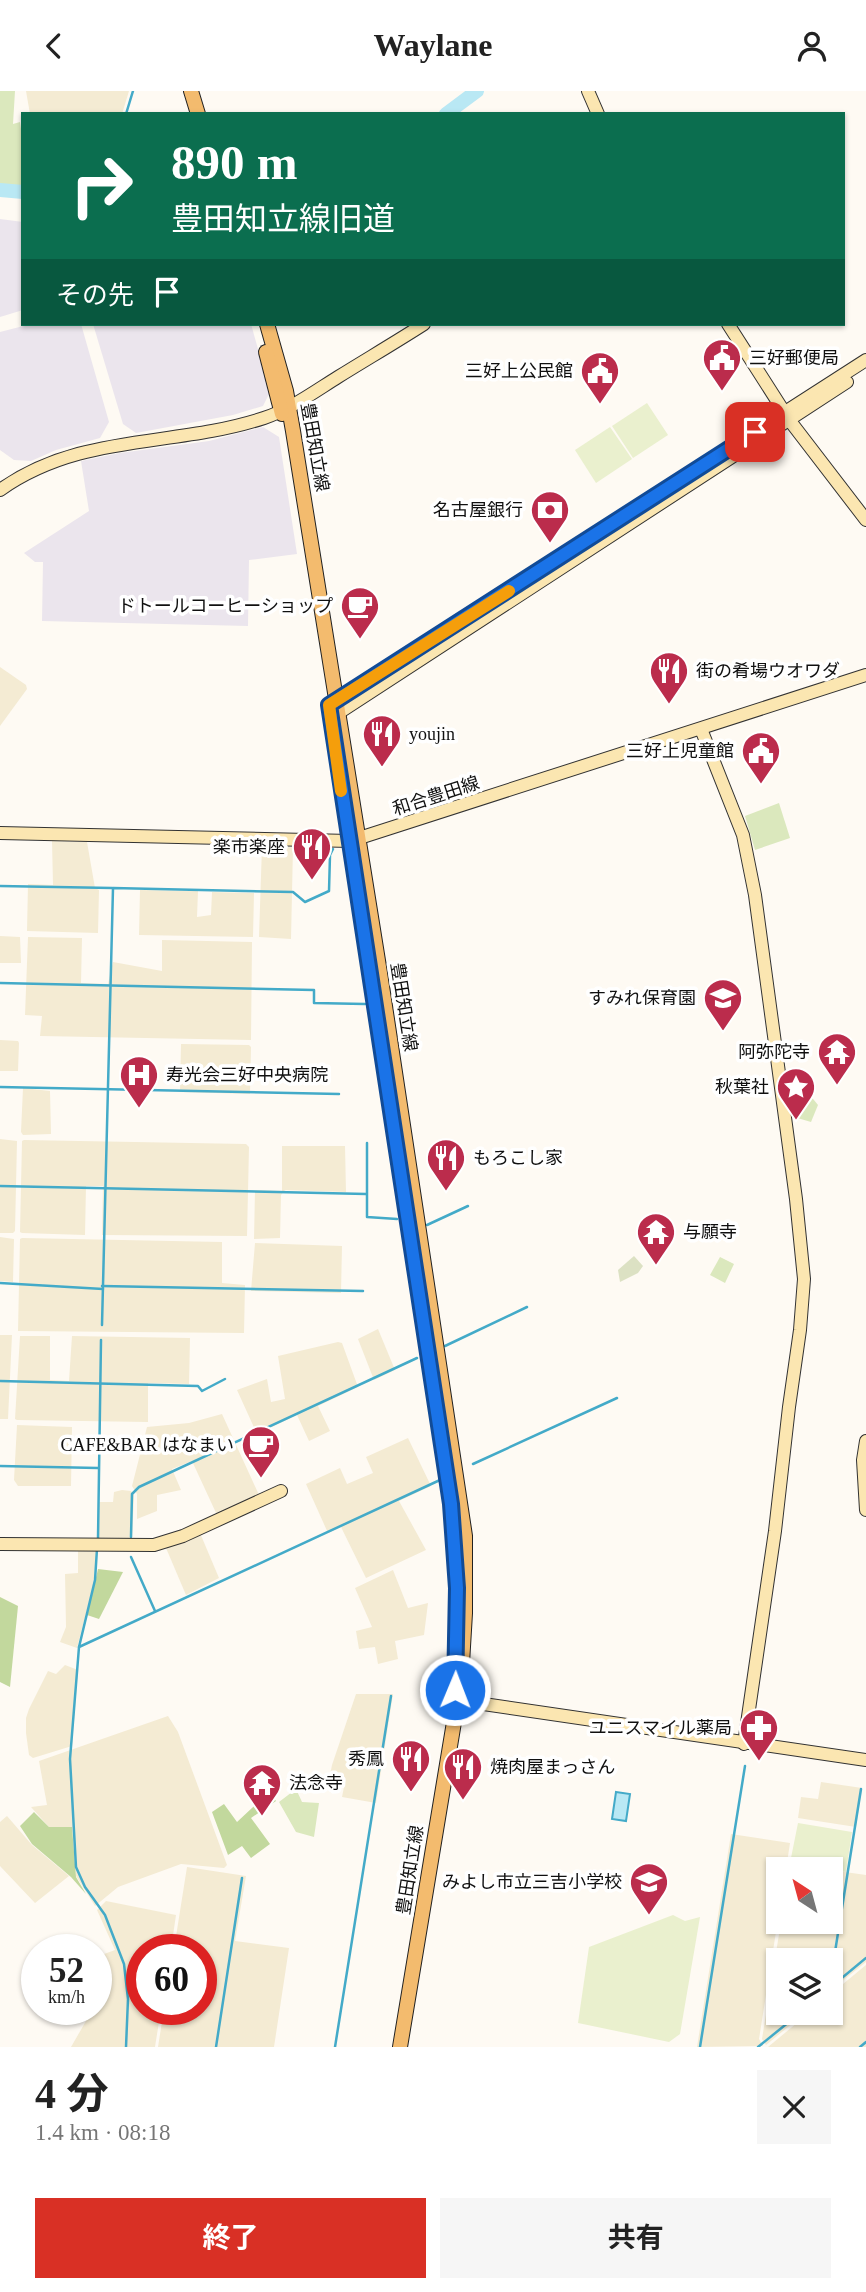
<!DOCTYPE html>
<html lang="ja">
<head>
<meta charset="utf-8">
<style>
  body { margin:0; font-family:"Times New Roman","Noto Sans JP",serif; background:#f6f6f6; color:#222; height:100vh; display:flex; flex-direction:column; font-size:26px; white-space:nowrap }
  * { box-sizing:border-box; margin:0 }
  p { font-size:23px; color:#767676 }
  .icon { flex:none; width:38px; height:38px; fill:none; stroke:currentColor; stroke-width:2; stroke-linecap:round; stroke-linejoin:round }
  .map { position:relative; height:1956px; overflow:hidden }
  .sheet { display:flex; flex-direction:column; background:#fff; flex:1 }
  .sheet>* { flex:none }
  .top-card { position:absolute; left:21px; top:21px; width:824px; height:214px; border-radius:0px; box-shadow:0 2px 5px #0004; background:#0b6e4f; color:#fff; overflow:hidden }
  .needle { width:46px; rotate:324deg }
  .tools { position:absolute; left:766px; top:1766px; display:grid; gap:14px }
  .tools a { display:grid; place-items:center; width:77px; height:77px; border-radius:0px; background:#fff; box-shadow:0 2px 5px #0004; font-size:35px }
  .speed { position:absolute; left:21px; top:1843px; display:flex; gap:14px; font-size:35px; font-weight:700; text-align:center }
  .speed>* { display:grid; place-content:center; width:91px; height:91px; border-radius:50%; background:#fff; box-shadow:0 2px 5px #0004; line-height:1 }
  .speed small { font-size:18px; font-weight:400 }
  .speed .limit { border:10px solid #d22; background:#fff; color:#111 }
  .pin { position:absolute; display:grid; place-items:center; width:60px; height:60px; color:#fff; margin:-30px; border-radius:14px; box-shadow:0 4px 10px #0006 }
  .me { position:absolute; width:77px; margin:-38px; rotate:1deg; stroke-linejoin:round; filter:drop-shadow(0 0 5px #0008) }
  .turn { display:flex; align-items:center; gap:24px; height:147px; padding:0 35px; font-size:32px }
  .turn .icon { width:91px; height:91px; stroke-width:2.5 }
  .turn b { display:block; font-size:49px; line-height:60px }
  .then { display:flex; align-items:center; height:66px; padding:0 35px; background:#0003; gap:14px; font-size:26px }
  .round { display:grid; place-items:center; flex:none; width:74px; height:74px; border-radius:0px; background:#f6f6f6 }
  .overview { display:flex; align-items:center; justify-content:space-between; height:119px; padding:0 35px }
  h1 { font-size:42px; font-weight:700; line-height:52px }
  .button { display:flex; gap:14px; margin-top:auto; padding:14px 35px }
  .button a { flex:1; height:80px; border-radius:0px; background:#d93025; color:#fff; font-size:28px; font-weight:700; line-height:80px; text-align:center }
  .button a+a { background:#f6f6f6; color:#222 }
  header { display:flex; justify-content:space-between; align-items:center; height:91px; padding:0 35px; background:#fff; font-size:32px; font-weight:700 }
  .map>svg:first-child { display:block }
  .industrial { fill:#ebe5ed }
  .farmland { fill:#f4ebd3 }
  .green { fill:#dbe8bd }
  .forest { fill:#c2d89d }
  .cemetery { fill:#dce1c3 }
  .pitch { fill:#eaf0ce }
  .water { fill:#b9e8f4; stroke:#43aac8; stroke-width:2 }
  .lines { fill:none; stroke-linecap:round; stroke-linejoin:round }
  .stream { stroke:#43aac8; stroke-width:2.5 }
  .river { stroke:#b9e8f4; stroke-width:14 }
  .secondary-casing { stroke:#323232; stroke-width:14 }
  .primary-casing { stroke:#212121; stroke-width:16 }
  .secondary { stroke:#fbe6b1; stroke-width:12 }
  .primary { stroke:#f3bb6e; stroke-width:14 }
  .route-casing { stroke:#114b97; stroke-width:18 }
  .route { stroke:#1a73e8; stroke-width:12 }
  .slow { stroke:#f59e0b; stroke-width:12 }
  .labels { text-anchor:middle; stroke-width:7; stroke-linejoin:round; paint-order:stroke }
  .poi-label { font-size:18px; fill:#101010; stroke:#fff; text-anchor:end }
  .street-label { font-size:18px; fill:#101010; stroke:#fff }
</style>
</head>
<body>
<header><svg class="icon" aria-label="back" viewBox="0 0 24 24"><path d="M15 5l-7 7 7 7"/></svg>Waylane<svg class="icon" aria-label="person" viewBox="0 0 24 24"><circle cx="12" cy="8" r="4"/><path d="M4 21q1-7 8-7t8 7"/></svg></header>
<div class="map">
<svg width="866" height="1956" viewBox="0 0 866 1956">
  <rect width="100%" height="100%" fill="#fefaf3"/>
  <g class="industrial">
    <polygon points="0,128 23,131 23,219 0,226"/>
    <polygon points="31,233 81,233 109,331 100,347 56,359 31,370 14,369 0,359 0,241"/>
    <polygon points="93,233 251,233 270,301 263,315 233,324 136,342 123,333"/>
    <polygon points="263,336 279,346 297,463 249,469 248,535 42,530 43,471 35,471 24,462 89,420 81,370 120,362 209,350"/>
  </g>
  <g class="farmland">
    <polygon points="26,0 129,0 122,23 30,23"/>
    <polygon points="0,576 26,594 27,598 0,635"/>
    <polygon points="52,750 87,751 95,797 99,799 98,842 27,840 28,793 53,794"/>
    <polygon points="262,755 293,756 291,848 259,846"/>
    <polygon points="140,799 198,800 197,826 211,824 212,801 254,802 253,846 139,844"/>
    <polygon points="0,845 20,846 21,872 0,872"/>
    <polygon points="28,846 82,847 81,892 108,893 113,871 162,880 162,849 252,851 251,949 40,945 42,925 25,924"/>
    <polygon points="0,949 18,950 19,952 18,980 0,980"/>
    <polygon points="181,953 249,954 251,956 250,1003 180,1001"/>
    <polygon points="23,997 50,1000 51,1043 23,1044 21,1041"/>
    <polygon points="0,1048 17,1050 15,1140 13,1142 0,1142"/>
    <polygon points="24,1049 246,1053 249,1056 247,1145 102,1144 103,1095 86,1095 85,1144 22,1142 20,1141 22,1050"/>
    <polygon points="282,1055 345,1055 346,1101 285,1099 281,1104 280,1147 254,1148 255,1099 282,1100"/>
    <polygon points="0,1146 14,1148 13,1191 0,1190"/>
    <polygon points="22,1147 222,1151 222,1192 245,1194 244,1242 18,1240 20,1148"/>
    <polygon points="255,1152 342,1155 341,1202 251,1200"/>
    <polygon points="378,1238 395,1279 374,1289 358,1248"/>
    <polygon points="0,1244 12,1244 8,1328 0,1328"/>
    <polygon points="20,1245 50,1245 50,1289 69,1290 72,1245 190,1247 189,1293 148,1292 148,1331 17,1329 15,1328"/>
    <polygon points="338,1251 342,1252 358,1296 318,1315 330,1340 309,1350 297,1324 257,1343 237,1299 267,1288 271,1311 285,1308 278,1265"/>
    <polygon points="222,1323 259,1404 217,1424 192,1370 172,1378 181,1399 157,1404 157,1420 137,1428 137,1403 132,1395 147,1336 189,1332"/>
    <polygon points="17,1334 72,1336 71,1395 18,1395 14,1389"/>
    <polygon points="408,1347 431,1395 399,1410 426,1459 366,1487 341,1436 328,1442 306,1393 340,1377 347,1393 373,1382 366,1366"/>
    <polygon points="122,1399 131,1400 134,1404 132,1448 98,1448 99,1411 113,1411 114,1401"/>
    <polygon points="200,1442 219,1487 186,1504 166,1457"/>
    <polygon points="78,1458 97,1458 93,1495 77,1557 60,1551 66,1536 65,1483 78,1482"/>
    <polygon points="393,1479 408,1517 428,1512 424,1544 395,1550 398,1568 378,1573 375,1556 359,1558 356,1540 372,1536 355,1497"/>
    <polygon points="65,1574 78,1579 72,1655 33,1667 29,1664 26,1642 26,1627 29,1618 48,1580 56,1583"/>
    <polygon points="356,1603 393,1603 376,1712 342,1706 344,1696 328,1694 332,1674"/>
    <polygon points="168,1625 178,1641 227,1774 224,1777 181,1773 118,1796 95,1815 76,1785 72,1736 49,1736 31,1716 47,1714 39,1670"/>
    <polygon points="821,1691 862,1697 856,1736 798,1727 801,1706 818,1708"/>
    <polygon points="7,1725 32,1754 69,1785 35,1812 0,1775 0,1731"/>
    <polygon points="731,1743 790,1752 786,1778 779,1778 779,1822 759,1948 763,1955 697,1956"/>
    <polygon points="187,1776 246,1785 235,1850 289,1857 274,1956 158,1956 164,1918 201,1918 201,1858 174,1858"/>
    <polygon points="831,1779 866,1784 866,1871 831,1899 831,1869 779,1869 779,1922 805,1922 766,1954 762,1948 781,1831 831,1830"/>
    <polygon points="106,1810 176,1824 171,1858 142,1858 142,1918 161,1918 155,1956 71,1956 86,1930 86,1918 96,1918 96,1866 115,1859 97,1819"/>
    <polygon points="866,1874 866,1956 768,1956 809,1922 831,1922 831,1903"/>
  </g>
  <g class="green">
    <polygon points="0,0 15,0 13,33 20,31 23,52 23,98 0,96"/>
    <polygon points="779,712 790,747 755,759 745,725"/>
    <polygon points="809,1003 818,1014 811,1031 794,1026 793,1016"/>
    <polygon points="720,1166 734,1173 725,1192 710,1184"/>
    <polygon points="296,1698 302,1711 319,1712 314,1746 296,1741 279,1711"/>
  </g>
  <g class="forest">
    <polygon points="98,1478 123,1481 99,1528 87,1524"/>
    <polygon points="0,1506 18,1515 10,1596 0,1591"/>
    <polygon points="269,1701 276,1710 251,1727 270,1753 251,1767 242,1755 228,1764 212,1721 224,1713 237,1731"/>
    <polygon points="34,1721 49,1736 72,1736 76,1786 86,1803 71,1786 32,1753 20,1735"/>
  </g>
  <polygon class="cemetery" points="634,1165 643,1175 638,1182 620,1191 618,1179"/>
  <g class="pitch">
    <polygon points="647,312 668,344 633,367 612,335"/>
    <polygon points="610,336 632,368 596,392 575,359"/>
    <polygon points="798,1732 852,1741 846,1781 790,1772"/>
    <polygon points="673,1824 685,1830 700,1826 680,1943 669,1951 578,1932 589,1856"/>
  </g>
  <polygon class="water" points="616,1701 630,1703 626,1730 612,1728"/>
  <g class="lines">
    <g class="stream">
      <polyline points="126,23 133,0"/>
      <polyline points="0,795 112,797"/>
      <polyline points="0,892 314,899 314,912 365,913"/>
      <polyline points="0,996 339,1003"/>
      <polyline points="367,1052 367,1126 397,1128"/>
      <polyline points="0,1095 366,1103"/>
      <polyline points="427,1134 468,1115"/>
      <polyline points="0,1192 103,1198"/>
      <polyline points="102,1195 363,1200"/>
      <polyline points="102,1234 113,797 293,801 305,811 329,800 330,764 333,758"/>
      <polyline points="445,1255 527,1216"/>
      <polyline points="0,1290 198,1295 202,1300 225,1288"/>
      <polyline points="473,1373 617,1307"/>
      <polyline points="0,1375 98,1377"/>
      <polyline points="131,1446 132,1403 139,1396 417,1267"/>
      <polyline points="98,1448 101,1249"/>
      <polyline points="131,1466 155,1520"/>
      <polyline points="79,1556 95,1489 97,1458"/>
      <polyline points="831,1886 861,1698"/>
      <polyline points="831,1896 866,1867"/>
      <polyline points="126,1956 128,1908 124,1873 105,1824 85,1796 76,1776 70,1668 79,1556 440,1389"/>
      <polyline points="216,1956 242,1787"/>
      <polyline points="335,1956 391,1605"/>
      <polyline points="700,1956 745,1675"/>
      <polyline points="758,1956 800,1922"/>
      <polyline points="860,1956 866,1951"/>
    </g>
    <g class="river">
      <polyline points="446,23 477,0"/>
      <polyline points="0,99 23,101"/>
    </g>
    <g class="secondary-casing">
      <g id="secondary">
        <polyline points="588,0 598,23"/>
        <polyline points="728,233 790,330 866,429"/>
        <path d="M0 399C82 341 173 357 264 327 291 318 314 301 338 286 367 268 396 251 424 233"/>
        <polyline points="329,614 866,269"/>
        <polyline points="331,627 847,291"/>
        <polyline points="701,638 743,744 755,804 796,1108 804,1188 800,1239 789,1316 775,1440 744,1653"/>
        <polyline points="0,742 350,750 866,584"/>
        <polyline points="866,1350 863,1369 866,1419"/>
        <polyline points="0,1453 154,1454 183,1445 281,1400"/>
        <polyline points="456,1609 866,1669"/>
      </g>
    </g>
    <g class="primary-casing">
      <g id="primary">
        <polyline points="191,0 198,23"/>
        <polyline points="267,233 286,300 293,340 380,882 465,1445 465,1522 461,1589 400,1956"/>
        <polyline points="266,261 282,323"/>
        <polyline points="355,785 378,935"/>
      </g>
    </g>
    <use href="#secondary" class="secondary"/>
    <use href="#primary" class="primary"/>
  </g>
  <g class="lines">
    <g class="route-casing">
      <polyline id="route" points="455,1599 457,1497 451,1413 329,614 755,341"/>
    </g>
    <use href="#route" class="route"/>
    <polyline class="slow" points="341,700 329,614 509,500"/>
  </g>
  <defs>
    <g id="civic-pin" transform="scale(2.0125)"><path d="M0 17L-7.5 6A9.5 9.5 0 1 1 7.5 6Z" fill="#bb2c4c" stroke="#fff"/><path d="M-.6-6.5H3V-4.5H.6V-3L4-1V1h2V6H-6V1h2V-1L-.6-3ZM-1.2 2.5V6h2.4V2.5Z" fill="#fff"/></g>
    <g id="bank-pin" transform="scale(2.0125)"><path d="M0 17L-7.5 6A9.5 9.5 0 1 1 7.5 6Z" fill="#bb2c4c" stroke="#fff"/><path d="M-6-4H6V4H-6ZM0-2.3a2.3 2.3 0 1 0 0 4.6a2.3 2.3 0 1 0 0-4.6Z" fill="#fff"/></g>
    <g id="cafe-pin" transform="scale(2.0125)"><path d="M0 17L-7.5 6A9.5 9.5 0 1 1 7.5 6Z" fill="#bb2c4c" stroke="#fff"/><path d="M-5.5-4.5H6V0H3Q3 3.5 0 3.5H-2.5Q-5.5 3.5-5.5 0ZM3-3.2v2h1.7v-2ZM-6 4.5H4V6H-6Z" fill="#fff"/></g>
    <g id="restaurant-pin" transform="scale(2.0125)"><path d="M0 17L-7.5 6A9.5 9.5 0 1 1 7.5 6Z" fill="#bb2c4c" stroke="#fff"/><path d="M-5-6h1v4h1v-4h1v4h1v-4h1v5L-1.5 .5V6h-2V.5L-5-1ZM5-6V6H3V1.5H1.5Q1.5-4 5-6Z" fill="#fff"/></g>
    <g id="school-pin" transform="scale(2.0125)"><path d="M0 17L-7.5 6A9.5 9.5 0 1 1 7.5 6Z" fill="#bb2c4c" stroke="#fff"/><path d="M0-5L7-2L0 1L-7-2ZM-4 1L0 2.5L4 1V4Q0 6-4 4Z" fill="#fff"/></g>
    <g id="temple-pin" transform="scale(2.0125)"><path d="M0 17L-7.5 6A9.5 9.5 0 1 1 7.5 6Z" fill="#bb2c4c" stroke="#fff"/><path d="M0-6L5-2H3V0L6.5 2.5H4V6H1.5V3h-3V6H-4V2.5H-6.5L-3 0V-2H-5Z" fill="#fff"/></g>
    <g id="hospital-pin" transform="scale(2.0125)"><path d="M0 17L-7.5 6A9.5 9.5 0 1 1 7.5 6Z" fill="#bb2c4c" stroke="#fff"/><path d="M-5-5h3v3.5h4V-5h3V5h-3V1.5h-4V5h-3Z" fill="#fff"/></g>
    <g id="sight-pin" transform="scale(2.0125)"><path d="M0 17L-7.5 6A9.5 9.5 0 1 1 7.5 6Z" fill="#bb2c4c" stroke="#fff"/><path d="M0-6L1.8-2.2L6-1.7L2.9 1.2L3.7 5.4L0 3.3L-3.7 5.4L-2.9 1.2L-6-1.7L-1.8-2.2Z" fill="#fff"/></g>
    <g id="pharmacy-pin" transform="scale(2.0125)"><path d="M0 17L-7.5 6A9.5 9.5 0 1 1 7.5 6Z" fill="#bb2c4c" stroke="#fff"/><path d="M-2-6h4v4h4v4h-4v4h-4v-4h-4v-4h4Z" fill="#fff"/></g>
  </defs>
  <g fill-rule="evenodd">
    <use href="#civic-pin" x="722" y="267"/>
    <use href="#civic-pin" x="600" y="280"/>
    <use href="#bank-pin" x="550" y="419"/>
    <use href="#cafe-pin" x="360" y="515"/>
    <use href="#restaurant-pin" x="669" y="580"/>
    <use href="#restaurant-pin" x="382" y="643"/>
    <use href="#civic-pin" x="761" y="660"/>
    <use href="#restaurant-pin" x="312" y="756"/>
    <use href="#school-pin" x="723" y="907"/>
    <use href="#temple-pin" x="837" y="961"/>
    <use href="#hospital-pin" x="139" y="984"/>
    <use href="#sight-pin" x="796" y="996"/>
    <use href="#restaurant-pin" x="446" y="1067"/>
    <use href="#temple-pin" x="656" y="1141"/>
    <use href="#cafe-pin" x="261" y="1354"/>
    <use href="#pharmacy-pin" x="759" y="1637"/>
    <use href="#restaurant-pin" x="411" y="1668"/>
    <use href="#restaurant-pin" x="463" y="1676"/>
    <use href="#temple-pin" x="262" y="1692"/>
    <use href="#school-pin" x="649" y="1791"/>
  </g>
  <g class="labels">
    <g class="poi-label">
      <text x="749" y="273" text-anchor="start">三好郵便局</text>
      <text x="573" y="286">三好上公民館</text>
      <text x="523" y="425">名古屋銀行</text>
      <text x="333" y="521">ドトールコーヒーショップ</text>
      <text x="696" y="586" text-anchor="start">街の肴場ウオワダ</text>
      <text x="409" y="649" text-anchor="start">youjin</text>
      <text x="734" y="666">三好上児童館</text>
      <text x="285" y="762">楽市楽座</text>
      <text x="696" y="913">すみれ保育園</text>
      <text x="810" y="967">阿弥陀寺</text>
      <text x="166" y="990" text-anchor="start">寿光会三好中央病院</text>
      <text x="769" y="1002">秋葉社</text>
      <text x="473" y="1073" text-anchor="start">もろこし家</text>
      <text x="683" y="1147" text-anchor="start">与願寺</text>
      <text x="234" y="1360">CAFE&amp;BAR はなまい</text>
      <text x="732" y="1643">ユニスマイル薬局</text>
      <text x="384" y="1674">秀鳳</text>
      <text x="490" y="1682" text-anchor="start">焼肉屋まっさん</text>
      <text x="289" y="1698" text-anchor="start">法念寺</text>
      <text x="622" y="1797">みよし市立三吉小学校</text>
    </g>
    <g class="street-label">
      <text transform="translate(315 356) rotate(80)" y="6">豊田知立線</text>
      <text transform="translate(436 705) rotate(-18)" y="6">和合豊田線</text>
      <text transform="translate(404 916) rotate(81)" y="6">豊田知立線</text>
      <text transform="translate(410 1779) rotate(-81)" y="6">豊田知立線</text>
    </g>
  </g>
</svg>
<div class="tools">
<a><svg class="needle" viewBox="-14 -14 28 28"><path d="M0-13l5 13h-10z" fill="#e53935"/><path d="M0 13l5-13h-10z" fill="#767676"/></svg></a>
<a><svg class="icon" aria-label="layers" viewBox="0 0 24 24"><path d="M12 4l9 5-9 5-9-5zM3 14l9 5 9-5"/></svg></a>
</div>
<div class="speed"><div>52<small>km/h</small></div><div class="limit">60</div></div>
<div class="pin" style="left:755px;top:341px;background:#d93025"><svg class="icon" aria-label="arrive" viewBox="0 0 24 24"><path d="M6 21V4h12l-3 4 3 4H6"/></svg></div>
<svg class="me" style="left:455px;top:1599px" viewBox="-20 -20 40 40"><circle r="17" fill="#1a73e8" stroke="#fff" stroke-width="3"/><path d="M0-11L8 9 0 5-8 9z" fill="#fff"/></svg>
<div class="top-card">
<div class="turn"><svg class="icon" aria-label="right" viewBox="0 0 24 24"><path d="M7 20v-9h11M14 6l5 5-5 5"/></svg><div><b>890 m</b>豊田知立線旧道</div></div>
<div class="then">その先<svg class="icon" aria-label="arrive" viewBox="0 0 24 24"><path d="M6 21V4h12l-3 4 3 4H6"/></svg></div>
</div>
</div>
<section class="sheet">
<div class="overview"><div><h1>4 分</h1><p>1.4 km · 08:18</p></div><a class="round"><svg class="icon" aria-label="close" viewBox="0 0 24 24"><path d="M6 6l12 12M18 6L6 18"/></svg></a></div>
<div class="button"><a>終了</a><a>共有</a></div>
</section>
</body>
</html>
